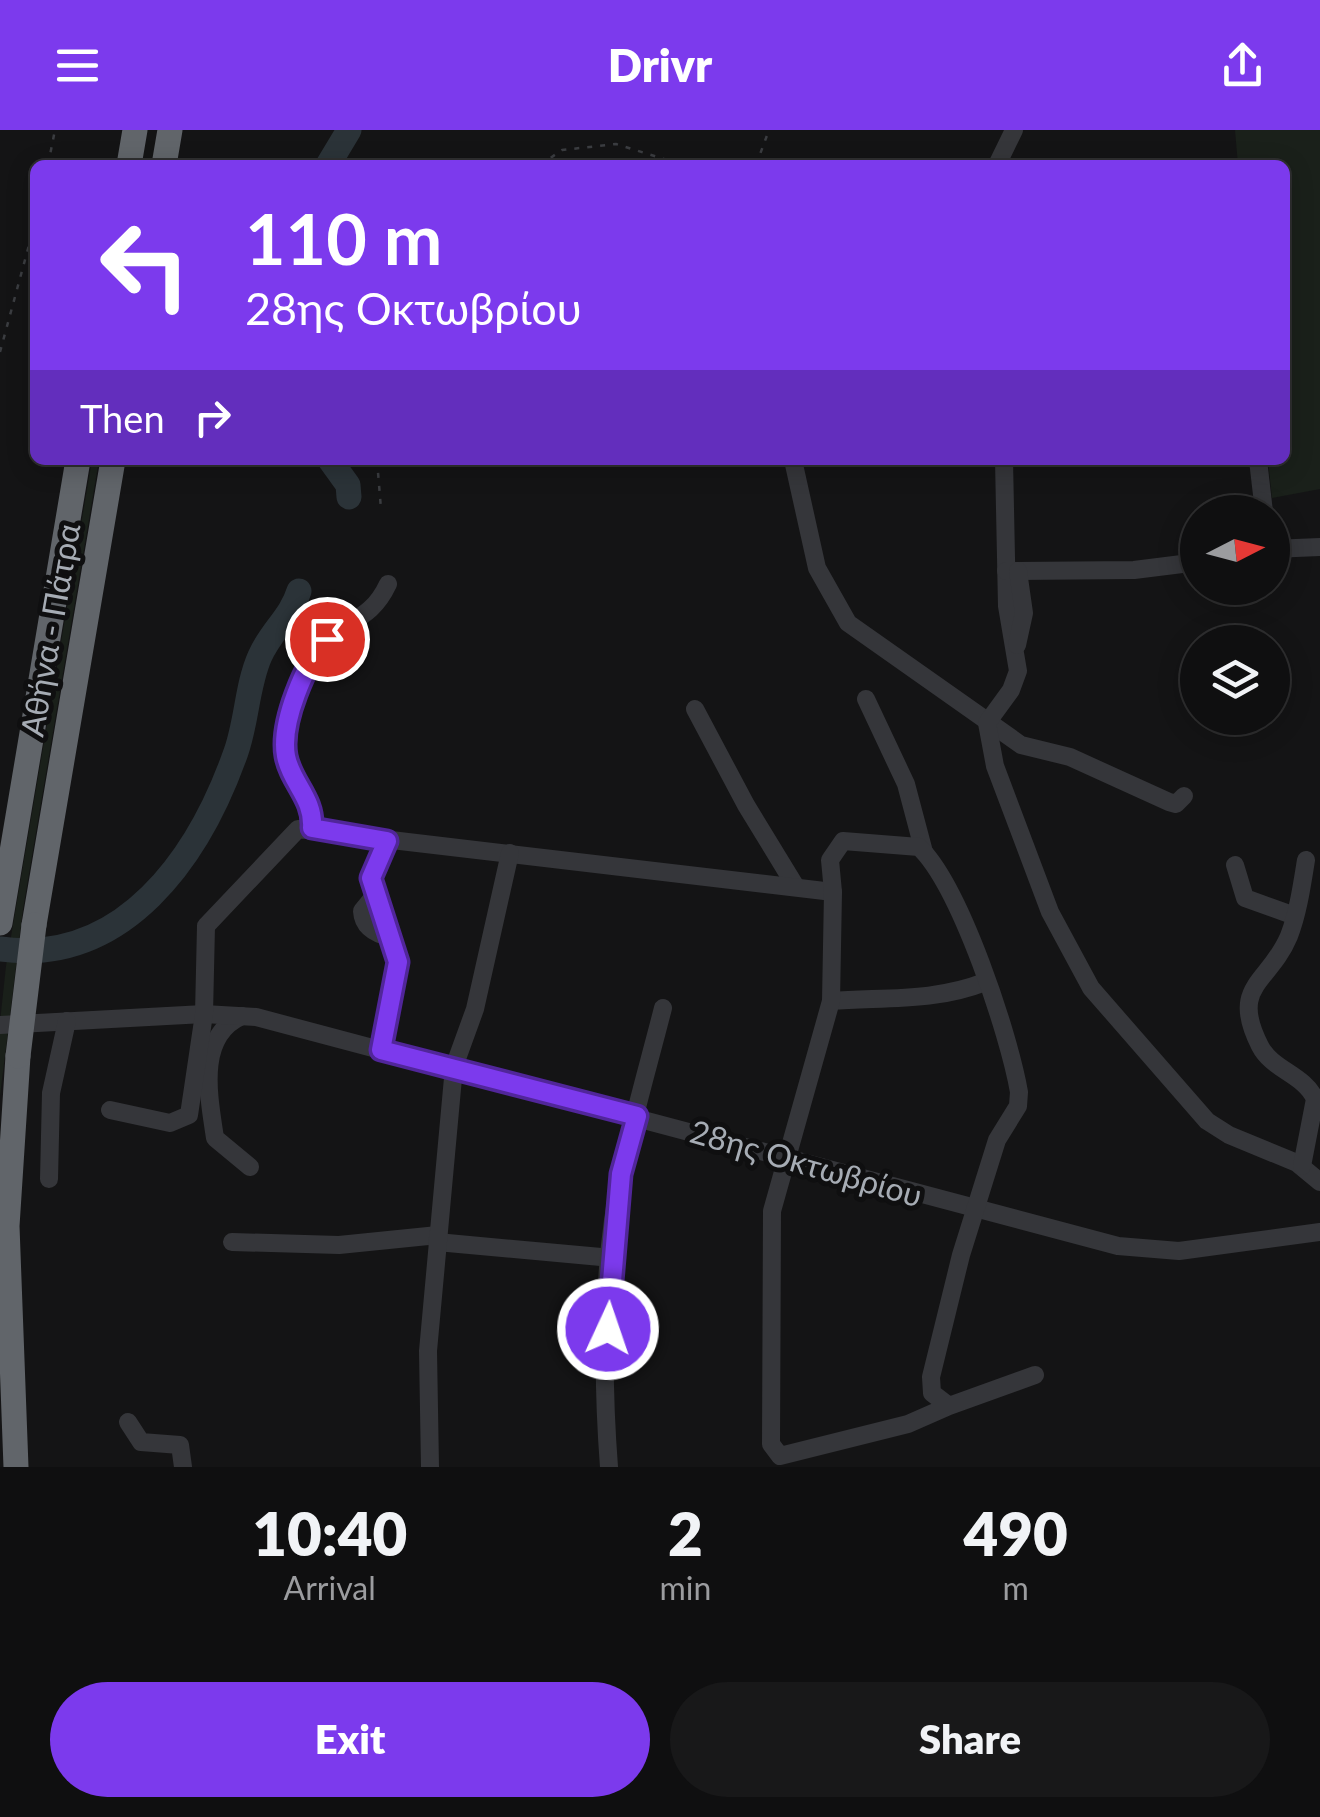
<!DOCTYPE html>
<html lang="en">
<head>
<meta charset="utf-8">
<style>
  body { margin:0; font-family:Lato,sans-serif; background:#181819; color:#f1f3f6; height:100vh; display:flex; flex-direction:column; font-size:38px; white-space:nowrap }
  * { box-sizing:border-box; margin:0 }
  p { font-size:32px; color:#9b9c9f }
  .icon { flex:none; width:55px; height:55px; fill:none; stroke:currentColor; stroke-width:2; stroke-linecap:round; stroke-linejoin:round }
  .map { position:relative; height:1337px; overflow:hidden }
  .panel { display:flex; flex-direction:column; background:#0f0f10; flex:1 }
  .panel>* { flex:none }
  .hud { position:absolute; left:30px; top:30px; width:1260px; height:305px; border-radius:15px; box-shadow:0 5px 25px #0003,0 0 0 2px #2f2f30; background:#7c3aed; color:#fff; overflow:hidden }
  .needle { width:65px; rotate:84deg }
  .controls { position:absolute; left:1180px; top:365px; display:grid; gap:20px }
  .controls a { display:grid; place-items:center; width:110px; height:110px; border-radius:50%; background:#0f0f10; box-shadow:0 5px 25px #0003,0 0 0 2px #2f2f30; font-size:50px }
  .pin { position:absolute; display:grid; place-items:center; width:85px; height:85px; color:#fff; margin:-42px; border:5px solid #fff; border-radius:50%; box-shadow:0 2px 10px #0007 }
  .me { position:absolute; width:110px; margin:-55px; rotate:3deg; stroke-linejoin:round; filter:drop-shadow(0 0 8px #0008) }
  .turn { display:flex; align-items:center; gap:35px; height:210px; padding:0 50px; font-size:45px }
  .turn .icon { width:130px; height:130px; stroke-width:2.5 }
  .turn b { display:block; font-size:70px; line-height:85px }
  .then { display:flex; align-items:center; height:95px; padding:0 50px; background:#0003; gap:20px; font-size:38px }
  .eta { display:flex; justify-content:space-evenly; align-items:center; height:170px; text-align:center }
  .eta b { font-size:60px; font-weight:800; line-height:70px }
  .action { display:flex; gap:20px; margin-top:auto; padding:20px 50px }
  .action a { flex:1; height:115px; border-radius:60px; background:#7c3aed; color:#fff; font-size:40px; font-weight:800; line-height:115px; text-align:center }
  .action a+a { background:#181819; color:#f1f3f6 }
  header { display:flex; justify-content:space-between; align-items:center; height:130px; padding:0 50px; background:#7c3aed; color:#fff; font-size:45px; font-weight:800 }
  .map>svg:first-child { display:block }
  .green { fill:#1a201a }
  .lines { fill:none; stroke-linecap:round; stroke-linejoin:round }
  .river { stroke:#2b3338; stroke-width:25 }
  .path { stroke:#3b3d41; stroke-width:2.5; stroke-dasharray:5 8; stroke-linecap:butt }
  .minor { stroke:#35363a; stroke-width:18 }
  .highway { stroke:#61656a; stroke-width:25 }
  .highway-bridge { stroke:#61656a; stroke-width:25 }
  .route-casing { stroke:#51269a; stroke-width:25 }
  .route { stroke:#7c3aed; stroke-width:18 }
  .labels { text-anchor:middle; stroke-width:10; stroke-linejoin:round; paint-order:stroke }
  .street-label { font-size:32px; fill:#a6acb4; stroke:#0f0f10 }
</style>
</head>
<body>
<header><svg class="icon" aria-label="menu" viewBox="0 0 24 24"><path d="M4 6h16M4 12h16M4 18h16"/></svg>Drivr<svg class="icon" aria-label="share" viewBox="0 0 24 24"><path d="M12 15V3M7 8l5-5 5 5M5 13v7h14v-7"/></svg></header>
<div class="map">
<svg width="1320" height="1337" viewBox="0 0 1320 1337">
  <rect width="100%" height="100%" fill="#141415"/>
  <g class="green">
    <polygon points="1235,0 1320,0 1320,359 1272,368 1268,330 1285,330 1285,35 1238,35"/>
    <polygon points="92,330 99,330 23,779 0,966 0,892 6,836"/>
  </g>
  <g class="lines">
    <g class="river">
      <polyline points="328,35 349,0"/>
      <polyline points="330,330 348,355 349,367"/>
      <path d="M0 819C124 836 199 727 236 622 247 591 247 555 260 526 271 501 291 487 299 461"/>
    </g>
    <g class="path">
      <polyline points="48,35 55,0"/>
      <polyline points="540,35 562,20 616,14 683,35"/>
      <polyline points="708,35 756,32"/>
      <polyline points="756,35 769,0"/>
      <polyline points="0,222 35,93"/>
      <polyline points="377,330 381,379"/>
    </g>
    <g class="minor">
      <polyline points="997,35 1014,0"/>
      <polyline points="793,330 817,438 848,493 1021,615 1070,627 1169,672 1176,674 1184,666"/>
      <polyline points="1004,330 1007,476 1018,541 1011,560 987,593 995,636 1050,782 1091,858 1207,991 1229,1005 1297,1033 1320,1052"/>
      <polyline points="1258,330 1264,382"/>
      <polyline points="1272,419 1320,417"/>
      <polyline points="1006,441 1134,440 1198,432"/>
      <polyline points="1017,515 1024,483 1018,441"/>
      <polyline points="866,569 906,654 924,722"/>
      <polyline points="695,579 746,675 796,757"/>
      <path d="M312 698C314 664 283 644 286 611 288 583 304 529 326 510 352 488 372 488 388 454"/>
      <polyline points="1235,735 1245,768 1295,786"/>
      <path d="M375 765 362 781C363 799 378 805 393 808"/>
      <path d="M831 871C884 867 934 872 985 852"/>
      <path d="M242 886C196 906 209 967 215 1008L250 1037"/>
      <polyline points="0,895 204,884 256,887 1118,1116 1179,1121 1320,1102"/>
      <polyline points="381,920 398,832 371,748 387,711"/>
      <polyline points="110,980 170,993 189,985 204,884 206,796 298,699 833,762"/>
      <path d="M1302 1036 1315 969C1305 945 1272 940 1260 916 1229 855 1269 854 1289 806 1298 783 1302 755 1306 730"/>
      <polyline points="49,1049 51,963 67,891"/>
      <polyline points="232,1112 339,1115 438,1105"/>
      <polyline points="437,1112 612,1128"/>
      <path d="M949 1276 908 1294 780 1326 771 1314 772 1081 831 871 833 762 830 730 843 711 919 717C960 756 1009 904 1019 962L1018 976 997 1010 961 1125 931 1247 932 1263 949 1276 1035 1245"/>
      <polyline points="128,1292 141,1312 180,1315 183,1337"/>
      <polyline points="430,1337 428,1221 454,937 475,879 510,723"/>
      <path d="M609 1337C602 1246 602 1133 621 1044 633 988 649 933 663 878"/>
    </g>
    <g class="highway">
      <polyline points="129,35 135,0"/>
      <polyline points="164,35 170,0"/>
      <polyline points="0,793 78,330"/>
      <polyline points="34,795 113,330"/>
      <polyline points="16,1337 7,1096 18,926"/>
    </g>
    <polyline class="highway-bridge" points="18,926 34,795"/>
  </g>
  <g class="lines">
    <g class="route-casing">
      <path id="route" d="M327 509C305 533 280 593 286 626 291 653 314 668 312 698L387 711 371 748 398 832 381 920 637 986 621 1044 608 1199"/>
    </g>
    <use href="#route" class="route"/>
  </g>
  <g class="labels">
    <g class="street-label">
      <text transform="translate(51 500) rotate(-80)" y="11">Αθήνα - Πάτρα</text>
      <text transform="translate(806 1034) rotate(16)" y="11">28ης Οκτωβρίου</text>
    </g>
  </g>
</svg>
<div class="controls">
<a><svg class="needle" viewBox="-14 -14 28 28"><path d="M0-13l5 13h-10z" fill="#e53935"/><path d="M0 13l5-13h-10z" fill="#9b9c9f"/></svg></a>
<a><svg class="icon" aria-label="layers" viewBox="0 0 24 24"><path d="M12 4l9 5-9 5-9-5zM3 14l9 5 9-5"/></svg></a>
</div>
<div class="pin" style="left:327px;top:509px;background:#d93025"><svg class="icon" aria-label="arrive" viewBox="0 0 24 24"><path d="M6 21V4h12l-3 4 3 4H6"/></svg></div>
<svg class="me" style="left:608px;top:1199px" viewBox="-20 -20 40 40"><circle r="17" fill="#7c3aed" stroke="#fff" stroke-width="3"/><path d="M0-11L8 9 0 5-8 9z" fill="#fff"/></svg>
<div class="hud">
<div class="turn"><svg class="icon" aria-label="left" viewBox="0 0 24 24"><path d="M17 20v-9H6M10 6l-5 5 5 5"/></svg><div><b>110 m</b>28ης Οκτωβρίου</div></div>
<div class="then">Then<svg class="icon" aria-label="right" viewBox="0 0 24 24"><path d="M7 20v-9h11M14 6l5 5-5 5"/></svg></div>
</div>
</div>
<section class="panel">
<div class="eta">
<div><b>10:40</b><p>Arrival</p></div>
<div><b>2</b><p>min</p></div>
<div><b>490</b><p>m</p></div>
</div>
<div class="action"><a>Exit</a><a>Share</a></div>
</section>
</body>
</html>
